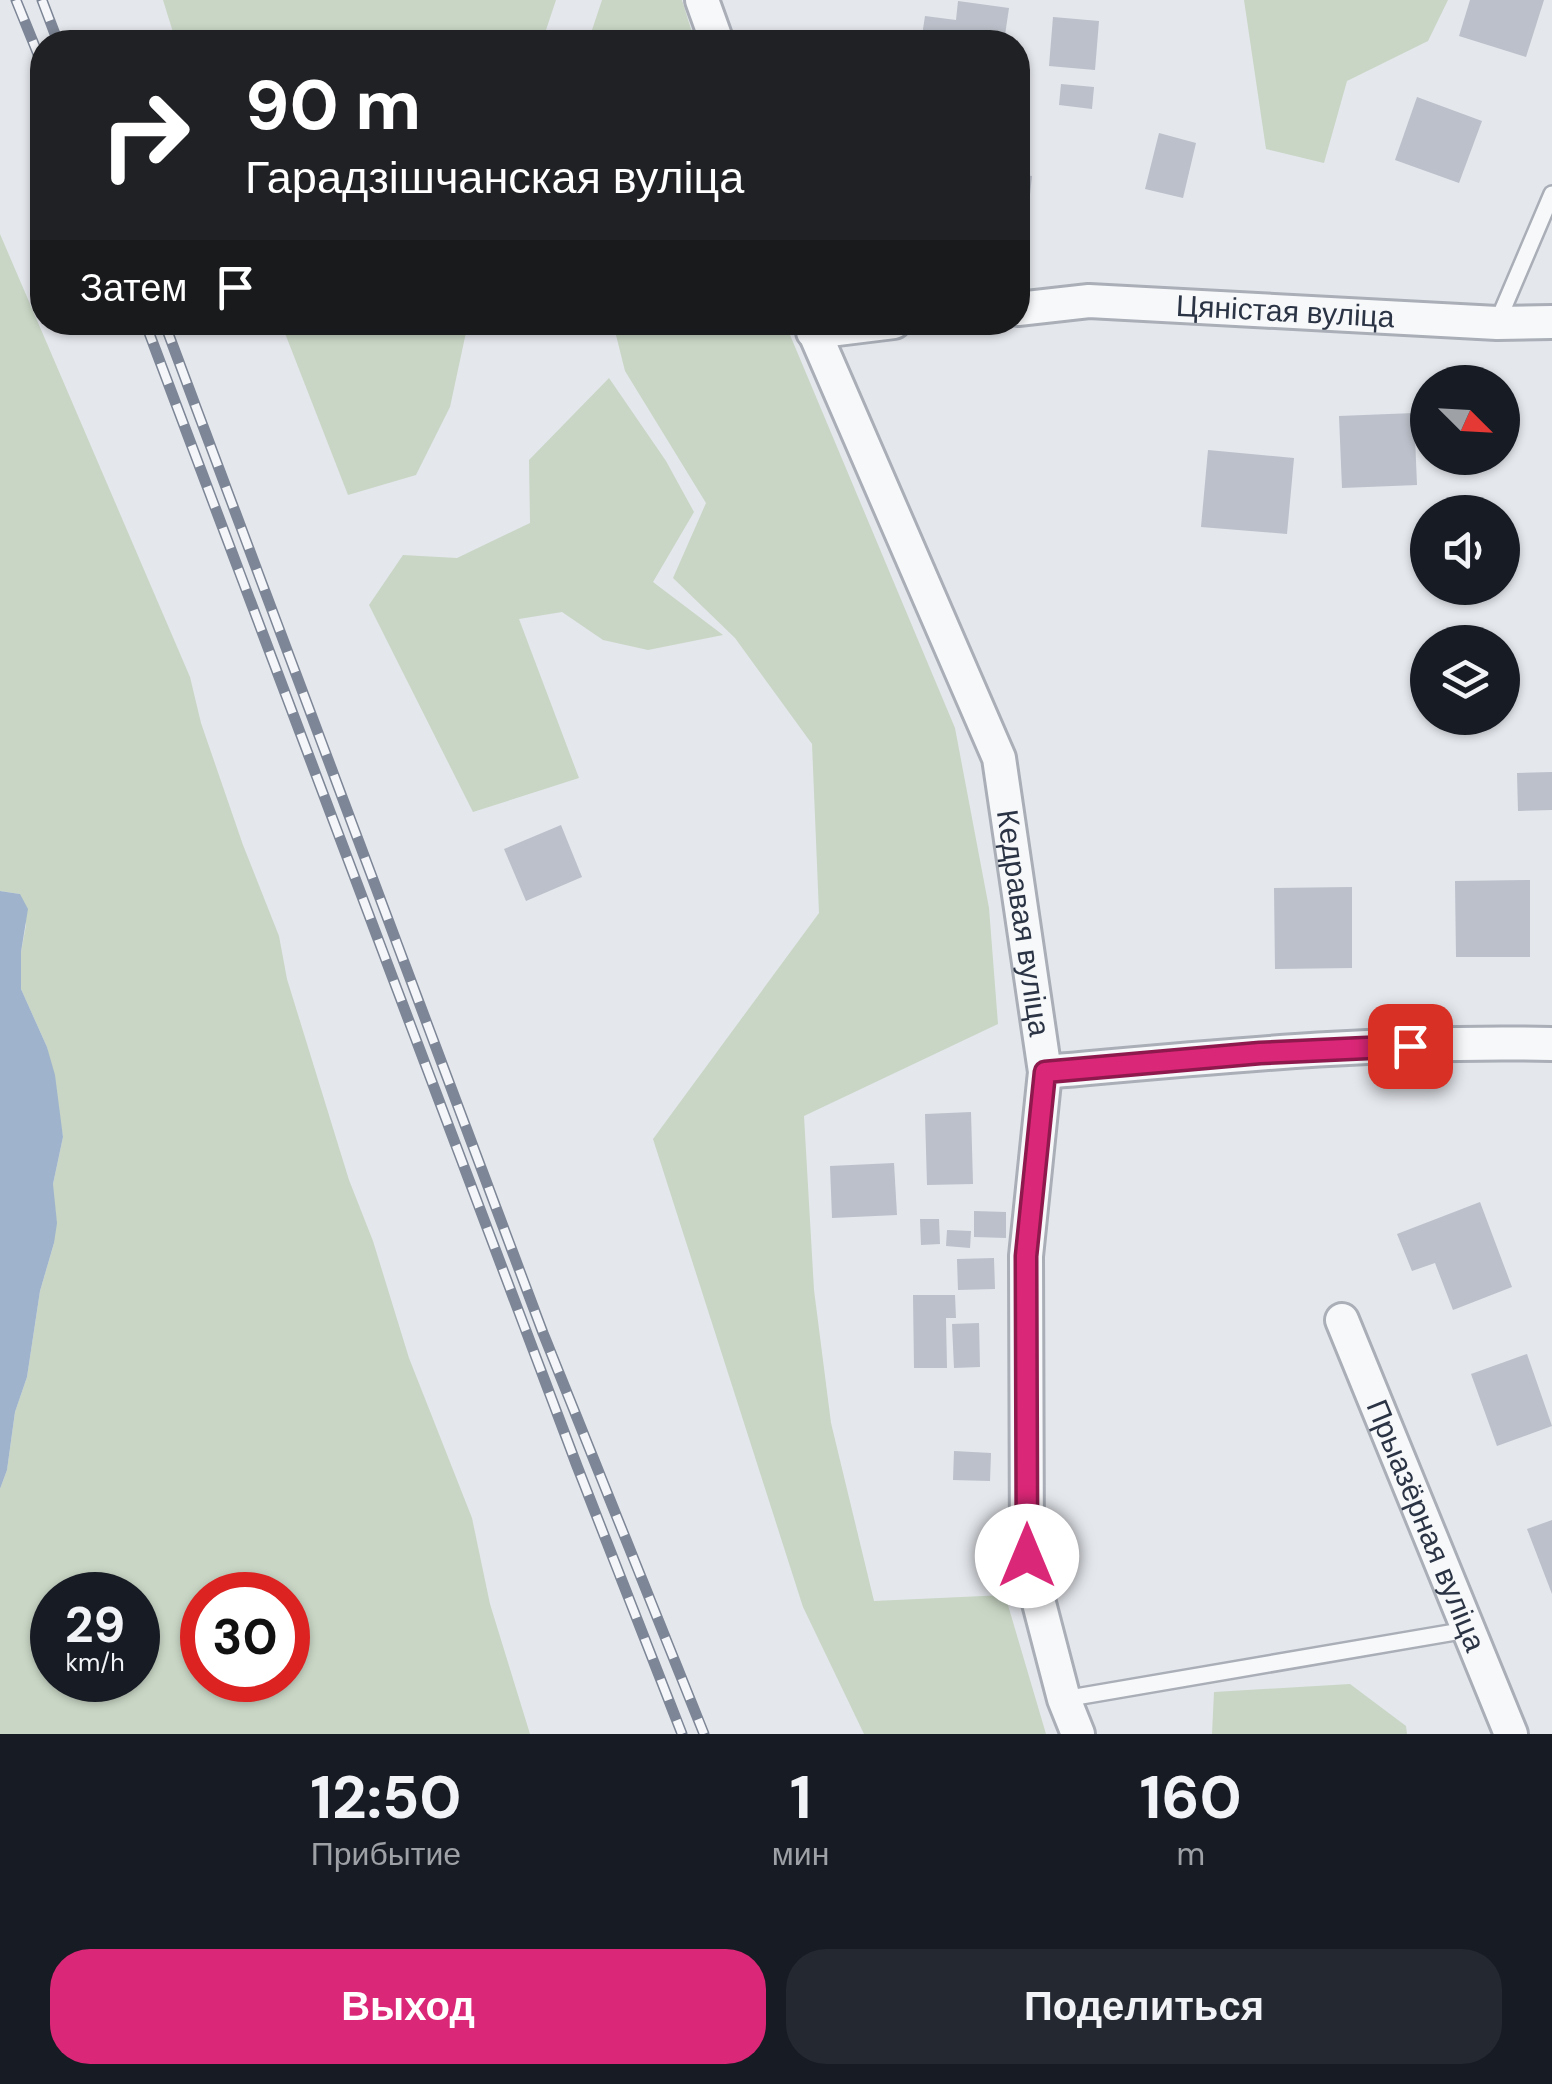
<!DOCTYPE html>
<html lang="ru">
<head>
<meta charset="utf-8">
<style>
  body { margin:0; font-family:"DM Sans",sans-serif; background:#242831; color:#f1f3f6; height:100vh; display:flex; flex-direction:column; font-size:38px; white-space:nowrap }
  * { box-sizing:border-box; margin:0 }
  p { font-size:32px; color:#9ea1a6 }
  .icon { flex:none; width:55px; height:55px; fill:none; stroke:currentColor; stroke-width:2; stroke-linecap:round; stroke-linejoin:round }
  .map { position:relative; height:1734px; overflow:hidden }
  .details { display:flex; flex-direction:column; background:#171b24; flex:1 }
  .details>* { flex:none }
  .top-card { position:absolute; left:30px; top:30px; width:1000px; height:305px; border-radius:40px; box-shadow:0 2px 8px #0004; background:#202124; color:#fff; overflow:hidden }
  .needle { width:65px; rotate:114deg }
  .buttons { position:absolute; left:1410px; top:365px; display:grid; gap:20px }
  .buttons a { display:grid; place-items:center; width:110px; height:110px; border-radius:50%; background:#171b24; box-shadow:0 2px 8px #0004; font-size:50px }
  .speed { position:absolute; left:30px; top:1572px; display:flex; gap:20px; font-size:50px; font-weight:700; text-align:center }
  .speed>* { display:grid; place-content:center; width:130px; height:130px; border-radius:50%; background:#171b24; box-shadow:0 2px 8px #0004; line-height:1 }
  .speed small { font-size:25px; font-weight:400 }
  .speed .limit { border:15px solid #d22; background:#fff; color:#111 }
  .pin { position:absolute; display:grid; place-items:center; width:85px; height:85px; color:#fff; margin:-42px; border-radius:20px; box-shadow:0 5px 15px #0006 }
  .me { position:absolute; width:110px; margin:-55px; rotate:0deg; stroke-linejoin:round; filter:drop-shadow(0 0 8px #0008) }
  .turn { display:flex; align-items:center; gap:35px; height:210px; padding:0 50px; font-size:45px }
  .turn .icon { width:130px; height:130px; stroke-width:2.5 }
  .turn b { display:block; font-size:70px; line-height:85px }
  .then { display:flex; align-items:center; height:95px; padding:0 50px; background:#0003; gap:20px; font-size:38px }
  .eta { display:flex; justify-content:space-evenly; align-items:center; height:170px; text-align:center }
  .eta b { font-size:60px; font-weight:700; line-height:70px }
  .button { display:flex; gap:20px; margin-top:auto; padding:20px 50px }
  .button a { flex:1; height:115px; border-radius:40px; background:#db2777; color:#fff; font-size:40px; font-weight:700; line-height:115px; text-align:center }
  .button a+a { background:#242831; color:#f1f3f6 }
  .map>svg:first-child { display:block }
  .green { fill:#c9d6c5; fill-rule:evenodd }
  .water { fill:#9fb4cc }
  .building { fill:#bbc0ca }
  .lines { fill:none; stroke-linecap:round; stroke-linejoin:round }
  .lane-casing { stroke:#a9aeb7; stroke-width:20 }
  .street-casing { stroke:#a9aeb7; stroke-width:38 }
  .lane { stroke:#f7f8fa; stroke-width:15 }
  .street { stroke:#f7f8fa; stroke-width:32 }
  .rail-casing { stroke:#7d8696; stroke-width:11 }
  .rail { stroke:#f4f6f9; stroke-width:8; stroke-dasharray:22; stroke-linecap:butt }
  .route-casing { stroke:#8e194d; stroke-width:25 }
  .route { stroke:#db2777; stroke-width:18 }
  .labels { text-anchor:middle; stroke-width:9; stroke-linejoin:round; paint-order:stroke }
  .street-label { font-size:30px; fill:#2b3445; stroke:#f4f6f9 }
</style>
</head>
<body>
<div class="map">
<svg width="1552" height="1734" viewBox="0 0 1552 1734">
  <rect width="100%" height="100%" fill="#e4e7ec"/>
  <g class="green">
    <polygon points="163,0 556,0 542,42 176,42"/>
    <polygon points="602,0 682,0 695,42 588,42"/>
    <polygon points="1244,0 1448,0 1428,41 1347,81 1324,163 1266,149"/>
    <path d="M0 234 190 677 201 723 243 845 279 936 287 979 349 1180 373 1241 409 1358 472 1518 490 1604 530 1734H0V1489L7 1470 15 1412 27 1377 40 1291 54 1243 53 1184 63 1137 47 1047 21 989V952L26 925 20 894 0 891ZM52 1595H138V1680H52ZM202 1595H288V1680H202Z"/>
    <polygon points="281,323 468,323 450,407 416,475 348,495"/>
    <polygon points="613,323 785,323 955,728 989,908 998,1024 804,1116 814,1290 831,1423 874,1601 1005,1595 1046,1734 864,1734 803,1607 653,1139 819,913 812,744 735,638 673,578 706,503 625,371"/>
    <polygon points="609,378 666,461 694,512 653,582 723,635 648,650 603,640 562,612 519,619 579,778 473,812 369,605 403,555 457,558 530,523 529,460"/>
    <polygon points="1350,1684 1406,1726 1407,1734 1212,1734 1214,1692"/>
  </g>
  <polygon class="water" points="0,891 20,894 28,909 21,952 21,989 47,1047 55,1075 63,1137 53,1184 57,1223 54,1243 40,1291 27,1377 15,1412 7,1470 0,1489"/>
  <g class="building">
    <polygon points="1470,0 1544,0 1526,57 1459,36"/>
    <polygon points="958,1 1009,8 1004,42 921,42 925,16 956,20"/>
    <polygon points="1053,17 1099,21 1095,70 1049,66"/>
    <polygon points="1061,84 1094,87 1092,109 1059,105"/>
    <polygon points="1417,97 1482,121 1459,183 1395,160"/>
    <polygon points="1159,133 1196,143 1183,198 1145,189"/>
    <polygon points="1018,174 1032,176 1027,221 1018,220"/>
    <polygon points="1414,413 1417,485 1342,488 1339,416"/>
    <polygon points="1208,450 1294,458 1287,534 1201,527"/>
    <polygon points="1552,772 1552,810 1518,811 1517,773"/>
    <polygon points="561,825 582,877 526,901 504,849"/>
    <polygon points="1530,880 1530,957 1456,957 1455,881"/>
    <polygon points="1352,887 1352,968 1275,969 1274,888"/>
    <polygon points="971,1112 973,1184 927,1185 925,1114"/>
    <polygon points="894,1163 897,1215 832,1218 830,1166"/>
    <polygon points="1480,1202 1512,1287 1453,1310 1435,1263 1412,1271 1397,1234"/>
    <polygon points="974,1211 1006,1212 1006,1238 974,1237"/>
    <polygon points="920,1219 939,1219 940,1244 921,1245"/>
    <polygon points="947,1230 971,1231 970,1248 946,1246"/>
    <polygon points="994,1258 995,1289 958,1290 957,1259"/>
    <polygon points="913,1295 955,1295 956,1318 946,1318 947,1368 914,1368"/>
    <polygon points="979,1323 980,1367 954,1368 952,1324"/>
    <polygon points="1527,1354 1552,1426 1497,1446 1471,1374"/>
    <polygon points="954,1451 991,1453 990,1481 953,1480"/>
    <polygon points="1552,1520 1552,1594 1527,1529"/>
  </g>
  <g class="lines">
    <g class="lane-casing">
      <g id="lane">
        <polyline points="1497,323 1552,194"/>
        <polyline points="1064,1699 1467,1630"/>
      </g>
    </g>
    <g class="street-casing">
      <g id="street">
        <polyline points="702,0 717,42"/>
        <path id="s1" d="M1018 309 1089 301 1497 323 1552 322"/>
        <path id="s2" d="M810 322 999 758 1045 1072 1026 1256 1027 1557 1064 1699 1078 1734"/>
        <polyline points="813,332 894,322"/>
        <path d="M1045 1072C1213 1057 1383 1040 1552 1044"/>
        <path id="s3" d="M1342 1320 1511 1734"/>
      </g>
    </g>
    <use href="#lane" class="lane"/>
    <use href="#street" class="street"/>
    <g class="rail-casing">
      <g id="rail">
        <polyline points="16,0 42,64"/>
        <polyline points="42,0 58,42"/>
        <polyline points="145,322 577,1466 682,1734"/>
        <polyline points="164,322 543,1333 704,1734"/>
      </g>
    </g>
    <use href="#rail" class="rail"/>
  </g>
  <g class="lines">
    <g class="route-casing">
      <polyline id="route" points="1027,1556 1026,1256 1045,1072 1260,1053 1410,1046"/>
    </g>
    <use href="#route" class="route"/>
  </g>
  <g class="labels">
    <g class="street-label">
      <text dy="10" stroke="none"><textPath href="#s1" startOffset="268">Цяністая вуліца</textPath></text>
      <text dy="10" stroke="none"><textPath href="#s2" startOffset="642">Кедравая вуліца</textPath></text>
      <text dy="10" stroke="none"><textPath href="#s3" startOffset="222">Прыазёрная вуліца</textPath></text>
    </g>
  </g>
</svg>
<div class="buttons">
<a><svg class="needle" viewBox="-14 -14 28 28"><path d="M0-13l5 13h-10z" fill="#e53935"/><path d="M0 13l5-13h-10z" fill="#9ea1a6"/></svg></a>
<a><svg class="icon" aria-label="sound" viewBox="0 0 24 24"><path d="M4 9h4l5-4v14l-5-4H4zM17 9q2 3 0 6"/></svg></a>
<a><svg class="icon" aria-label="layers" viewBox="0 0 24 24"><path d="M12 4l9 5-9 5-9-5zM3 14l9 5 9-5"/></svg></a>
</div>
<div class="speed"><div>29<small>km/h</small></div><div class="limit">30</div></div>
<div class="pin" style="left:1410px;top:1046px;background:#d93025"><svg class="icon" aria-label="arrive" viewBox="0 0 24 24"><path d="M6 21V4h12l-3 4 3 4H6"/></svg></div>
<svg class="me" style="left:1027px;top:1556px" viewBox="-20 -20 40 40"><circle r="19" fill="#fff"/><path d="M0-13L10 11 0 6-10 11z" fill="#db2777"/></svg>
<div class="top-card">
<div class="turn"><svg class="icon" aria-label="right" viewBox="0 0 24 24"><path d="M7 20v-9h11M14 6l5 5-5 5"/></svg><div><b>90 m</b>Гарадзішчанская вуліца</div></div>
<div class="then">Затем<svg class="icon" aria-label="arrive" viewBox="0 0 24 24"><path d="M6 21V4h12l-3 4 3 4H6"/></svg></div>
</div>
</div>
<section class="details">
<div class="eta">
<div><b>12:50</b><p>Прибытие</p></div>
<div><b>1</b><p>мин</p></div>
<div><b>160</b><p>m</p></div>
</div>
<div class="button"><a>Выход</a><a>Поделиться</a></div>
</section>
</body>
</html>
